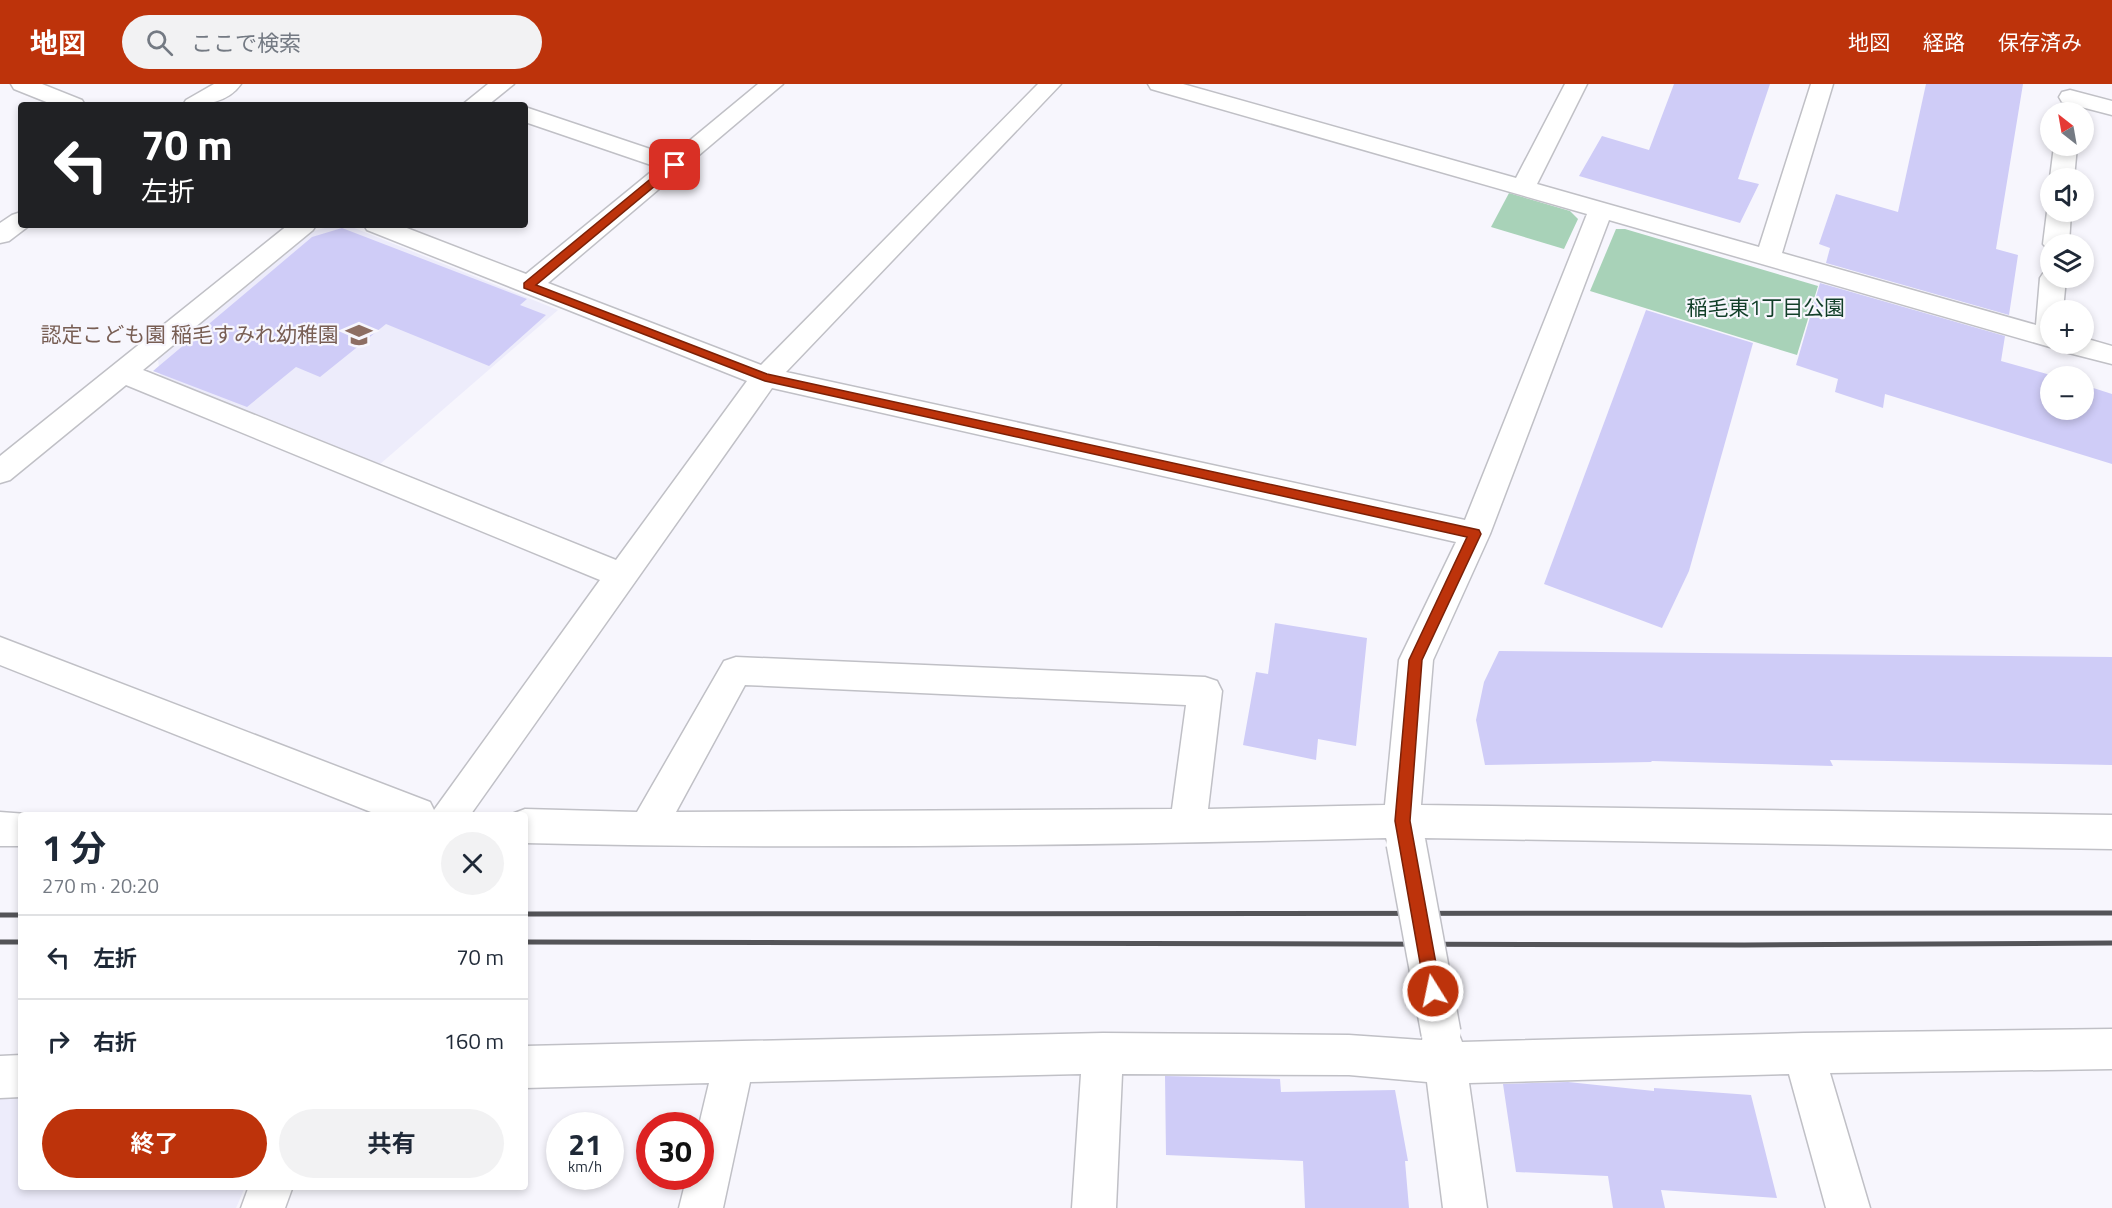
<!DOCTYPE html>
<html lang="ja">
<head>
<meta charset="utf-8">
<style>
  body { margin:0; font-family:"Titillium Web","Noto Sans JP",sans-serif; background:#f2f2f3; color:#1f2937; height:100vh; display:flex; flex-direction:column; font-size:22px; white-space:nowrap }
  * { box-sizing:border-box; margin:0 }
  p { font-size:20px; color:#747a83 }
  .icon { flex:none; width:33px; height:33px; fill:none; stroke:currentColor; stroke-width:2; stroke-linecap:round; stroke-linejoin:round }
  .map { position:relative; flex:1; overflow:hidden }
  .panel { position:absolute; left:18px; top:728px; width:510px; height:378px; display:flex; flex-direction:column; background:#fff; border-radius:6px; box-shadow:0 3px 9px #0003 }
  .panel>* { flex:none }
  .hud { position:absolute; left:18px; top:18px; width:510px; height:126px; border-radius:6px; box-shadow:0 3px 9px #0003; background:#202124; color:#fff; overflow:hidden }
  .needle { width:39px; rotate:329deg }
  .fabs { position:absolute; left:2040px; top:18px; display:grid; gap:12px }
  .fabs a { display:grid; place-items:center; width:54px; height:54px; border-radius:50%; background:#fff; box-shadow:0 3px 9px #0003; font-size:30px }
  .speed { position:absolute; left:546px; top:1028px; display:flex; gap:12px; font-size:30px; font-weight:700; text-align:center }
  .speed>* { display:grid; place-content:center; width:78px; height:78px; border-radius:50%; background:#fff; box-shadow:0 3px 9px #0003; line-height:1 }
  .speed small { font-size:15px; font-weight:400 }
  .speed .limit { border:9px solid #d22; background:#fff; color:#111 }
  .pin { position:absolute; display:grid; place-items:center; width:51px; height:51px; color:#fff; margin:-26px; border-radius:12px; box-shadow:0 3px 9px #0006 }
  .me { position:absolute; width:66px; margin:-33px; rotate:350deg; stroke-linejoin:round; filter:drop-shadow(0 0 4px #0008) }
  .turn { display:flex; align-items:center; gap:21px; height:126px; padding:0 24px; font-size:27px }
  .turn .icon { width:78px; height:78px; stroke-width:2.5 }
  .turn b { display:block; font-size:42px; line-height:51px }
  .round { display:grid; place-items:center; flex:none; width:63px; height:63px; border-radius:32px; background:#f2f2f3 }
  .head { display:flex; align-items:center; justify-content:space-between; height:102px; padding:0 24px }
  h1 { font-size:36px; font-weight:700; line-height:45px }
  .action { display:flex; gap:12px; margin-top:auto; padding:12px 24px }
  .action a { flex:1; height:69px; border-radius:36px; background:#bd330b; color:#fff; font-size:24px; font-weight:700; line-height:69px; text-align:center }
  .action a+a { background:#f2f2f3; color:#1f2937 }
  ul { padding:0; list-style:none }
  li { display:flex; align-items:center; gap:18px; height:84px; padding:0 24px; border-top:2px solid #e0e1e3 }
  li div { flex:1 }
  li b { display:block; font-size:22px }
  li em { font-style:normal }
  header { display:flex; align-items:center; gap:36px; box-sizing:border-box; height:84px; padding:0 30px; background:#bd330b; color:#fff }
  header strong { font-size:28px }
  nav { display:flex; gap:33px; margin-inline-start:auto; font-size:21px }
  .search { width:420px; height:54px; background:#f2f2f3; display:flex; align-items:center; gap:15px; box-sizing:border-box; padding:0 21px; border-radius:33px; color:#747a83; font-size:22px }
  .map>svg:first-child { display:block }
  .built { fill:#edecfb }
  .green { fill:#a8d2b8 }
  .building { fill:#cfccf7 }
  .lines { fill:none; stroke-linecap:round; stroke-linejoin:round }
  .minor-casing { stroke:#c0c0c6; stroke-width:3 }
  .minor { fill:#fff; fill-rule:evenodd }
  .rail { stroke:#545458; stroke-width:5 }
  .minor-bridge-casing { stroke:#c0c0c6; stroke-width:42; stroke-linecap:butt }
  .minor-bridge { stroke:#fff; stroke-width:39 }
  .route { fill:#bd330b; stroke:#7b2107; stroke-width:1.5 }
  .labels { text-anchor:middle; stroke-width:4.5; stroke-linejoin:round; paint-order:stroke }
  .park-label { font-size:21px; fill:#123f29; stroke:#f7f6fd }
  .education-label { font-size:21px; fill:#785e54; stroke:#f7f6fd; text-anchor:end }
</style>
</head>
<body>
<header>
<strong>地図</strong>
<div class="search"><svg class="icon" aria-label="search" viewBox="0 0 24 24"><circle cx="10" cy="10" r="6"/><path d="M15 15l6 6"/></svg>ここで検索</div>
<nav><a>地図</a><a>経路</a><a>保存済み</a></nav>
</header>
<div class="map">
<svg width="2112" height="1124" viewBox="0 0 2112 1124">
  <rect width="100%" height="100%" fill="#f7f6fd"/>
  <g class="built">
    <polygon points="335,141 347,141 558,226 379,381 161,296 158,276 314,147"/>
    <polygon points="21,1010 21,1102 245,1103 236,1124 0,1124 0,1011"/>
  </g>
  <g class="green">
    <polygon points="1509,109 1570,127 1578,135 1564,165 1491,143"/>
    <polygon points="1616,145 1625,145 1818,202 1797,271 1590,207"/>
  </g>
  <g class="building">
    <polygon points="1674,0 1770,0 1738,95 1759,100 1740,139 1579,92 1602,52 1649,66"/>
    <polygon points="1926,0 2023,0 1996,165 2018,171 2009,231 1826,179 1830,164 1819,160 1836,110 1898,128"/>
    <polygon points="342,144 527,215 520,221 546,231 489,282 386,240 320,293 296,283 247,323 153,287 312,153"/>
    <polygon points="1820,199 2005,252 2001,277 2054,292 2050,292 2050,326 2084,326 2084,301 2112,310 2112,380 1885,310 1883,324 1835,308 1838,295 1796,281"/>
    <polygon points="1646,226 1753,259 1689,487 1662,544 1544,500"/>
    <polygon points="1275,539 1367,554 1356,662 1318,655 1316,676 1243,661 1256,588 1268,590"/>
    <polygon points="1499,567 2112,573 2112,681 1830,676 1833,682 1652,677 1651,678 1485,681 1476,636 1484,598"/>
    <polygon points="1165,992 1280,995 1281,1008 1395,1006 1408,1077 1405,1077 1409,1124 1305,1124 1303,1077 1166,1071"/>
    <polygon points="1568,998 1654,1007 1654,1004 1751,1011 1777,1114 1661,1106 1665,1124 1613,1124 1608,1092 1516,1088 1503,1000"/>
  </g>
  <g class="lines">
    <g class="minor-casing">
      <g id="minor">
        <polygon points="11,0 42,0 82,16 85,21 54,21 14,5"/>
        <path d="M214 0H241C228 19 204 21 183 21L186 16Z"/>
        <polygon points="488,0 514,0 488,21 462,21"/>
        <path d="M758 0H783L548 199 761 281 1038 0H1061L786 288 1465 436 1587 130 1151 5 1148 0H1183L1516 94 1565 0H1587L1537 100 1759 163 1811 0H1833L1782 169 2036 241 2040 194 2044 188 2050 186V194H2066L2063 226H2050V260H2084V254L2112 262V280L2061 267 2058 261 2050 263 1609 136 1490 450 1433 576 1421 721 2112 731V765L1423 754 1418 769 1405 774 1392 769 1386 754C1099 761 812 766 525 759V730H512L525 725 637 728 724 577 736 573 1205 593 1217 597 1222 607 1208 725 1385 721 1399 576 1456 458 772 304 471 730H376L0 581V553L430 718 434 726 600 496 126 301 10 396 0 399V372L288 141H316L313 146 143 286 616 476 747 297 367 146 364 141H399L526 190 657 83 525 38V23L671 72ZM745 601 1186 621 1172 725 676 728Z"/>
        <polygon points="2070,6 2112,17 2112,31 2062,18 2059,13 2062,8"/>
        <polygon points="2054,62 2077,62 2074,94 2050,94"/>
        <polygon points="2050,123 2050,128 2071,128 2069,160 2050,160 2050,167 2043,160 2047,128"/>
        <polygon points="21,128 21,141 30,141 9,157 0,159 0,139 12,131"/>
        <polygon points="0,728 27,730 21,730 21,762 0,762"/>
        <polygon points="1442,937 1456,943 1462,958 1804,949 2112,945 2112,985 1830,989 1870,1124 1826,1124 1789,990 1469,999 1487,1124 1443,1124 1427,998 1349,991 1122,990 1116,1124 1072,1124 1081,990 750,998 723,1124 679,1124 687,1092 700,1092 700,1041 699,1041 709,999 525,1004 525,962 1103,949 1349,951 1422,956 1428,943"/>
        <polygon points="21,971 21,1013 0,1014 0,972"/>
        <polygon points="249,1102 293,1102 285,1124 241,1124"/>
      </g>
    </g>
    <use href="#minor" class="minor"/>
    <g class="rail">
      <polyline points="525,830 2112,829"/>
      <polyline points="0,831 21,831"/>
      <polyline points="0,858 21,858"/>
      <polyline points="525,858 1744,861 2112,859"/>
    </g>
    <g class="minor-bridge-casing">
      <polyline id="minor-bridge" points="1406,759 1441,949"/>
    </g>
    <use href="#minor-bridge" class="minor-bridge"/>
  </g>
  <polygon class="route" points="671,78 680,81 536,201 767,290 1479,446 1481,450 1422,576 1410,737 1441,907 1439,913 1433,915 1427,913 1425,907 1395,737 1409,576 1467,453 765,297 524,204 524,199"/>
  <defs>
    <g id="school-bare" transform="scale(2.07)"><path d="M0-5L7-2L0 1L-7-2ZM-4 1L0 2.5L4 1V4Q0 6-4 4Z" fill="#8d6e63" stroke="#f7f6fd" stroke-width="2.5" paint-order="stroke"/></g>
  </defs>
  <g fill-rule="evenodd">
    <use href="#school-bare" x="359" y="251"/>
  </g>
  <g class="labels">
    <g class="park-label">
      <text x="1766" y="231">稲毛東1丁目公園</text>
    </g>
    <g class="education-label">
      <text x="339" y="258">認定こども園 稲毛すみれ幼稚園</text>
    </g>
  </g>
</svg>
<div class="fabs">
<a><svg class="needle" viewBox="-14 -14 28 28"><path d="M0-13l5 13h-10z" fill="#e53935"/><path d="M0 13l5-13h-10z" fill="#747a83"/></svg></a>
<a><svg class="icon" aria-label="sound" viewBox="0 0 24 24"><path d="M4 9h4l5-4v14l-5-4H4zM17 9q2 3 0 6"/></svg></a>
<a><svg class="icon" aria-label="layers" viewBox="0 0 24 24"><path d="M12 4l9 5-9 5-9-5zM3 14l9 5 9-5"/></svg></a>
<a>+</a>
<a>−</a>
</div>
<div class="speed"><div>21<small>km/h</small></div><div class="limit">30</div></div>
<div class="pin" style="left:675px;top:81px;background:#d93025"><svg class="icon" aria-label="arrive" viewBox="0 0 24 24"><path d="M6 21V4h12l-3 4 3 4H6"/></svg></div>
<svg class="me" style="left:1433px;top:907px" viewBox="-20 -20 40 40"><circle r="17" fill="#bd330b" stroke="#fff" stroke-width="3"/><path d="M0-11L8 9 0 5-8 9z" fill="#fff"/></svg>
<div class="hud">
<div class="turn"><svg class="icon" aria-label="left" viewBox="0 0 24 24"><path d="M17 20v-9H6M10 6l-5 5 5 5"/></svg><div><b>70 m</b>左折</div></div>
</div>
<section class="panel">
<div class="head"><div><h1>1 分</h1><p>270 m · 20:20</p></div><a class="round"><svg class="icon" aria-label="close" viewBox="0 0 24 24"><path d="M6 6l12 12M18 6L6 18"/></svg></a></div>
<ul>
<li><svg class="icon" aria-label="left" viewBox="0 0 24 24"><path d="M17 20v-9H6M10 6l-5 5 5 5"/></svg><div><b>左折</b></div><em>70 m</em></li>
<li><svg class="icon" aria-label="right" viewBox="0 0 24 24"><path d="M7 20v-9h11M14 6l5 5-5 5"/></svg><div><b>右折</b></div><em>160 m</em></li>
</ul>
<div class="action"><a>終了</a><a>共有</a></div>
</section>
</div>
</body>
</html>
